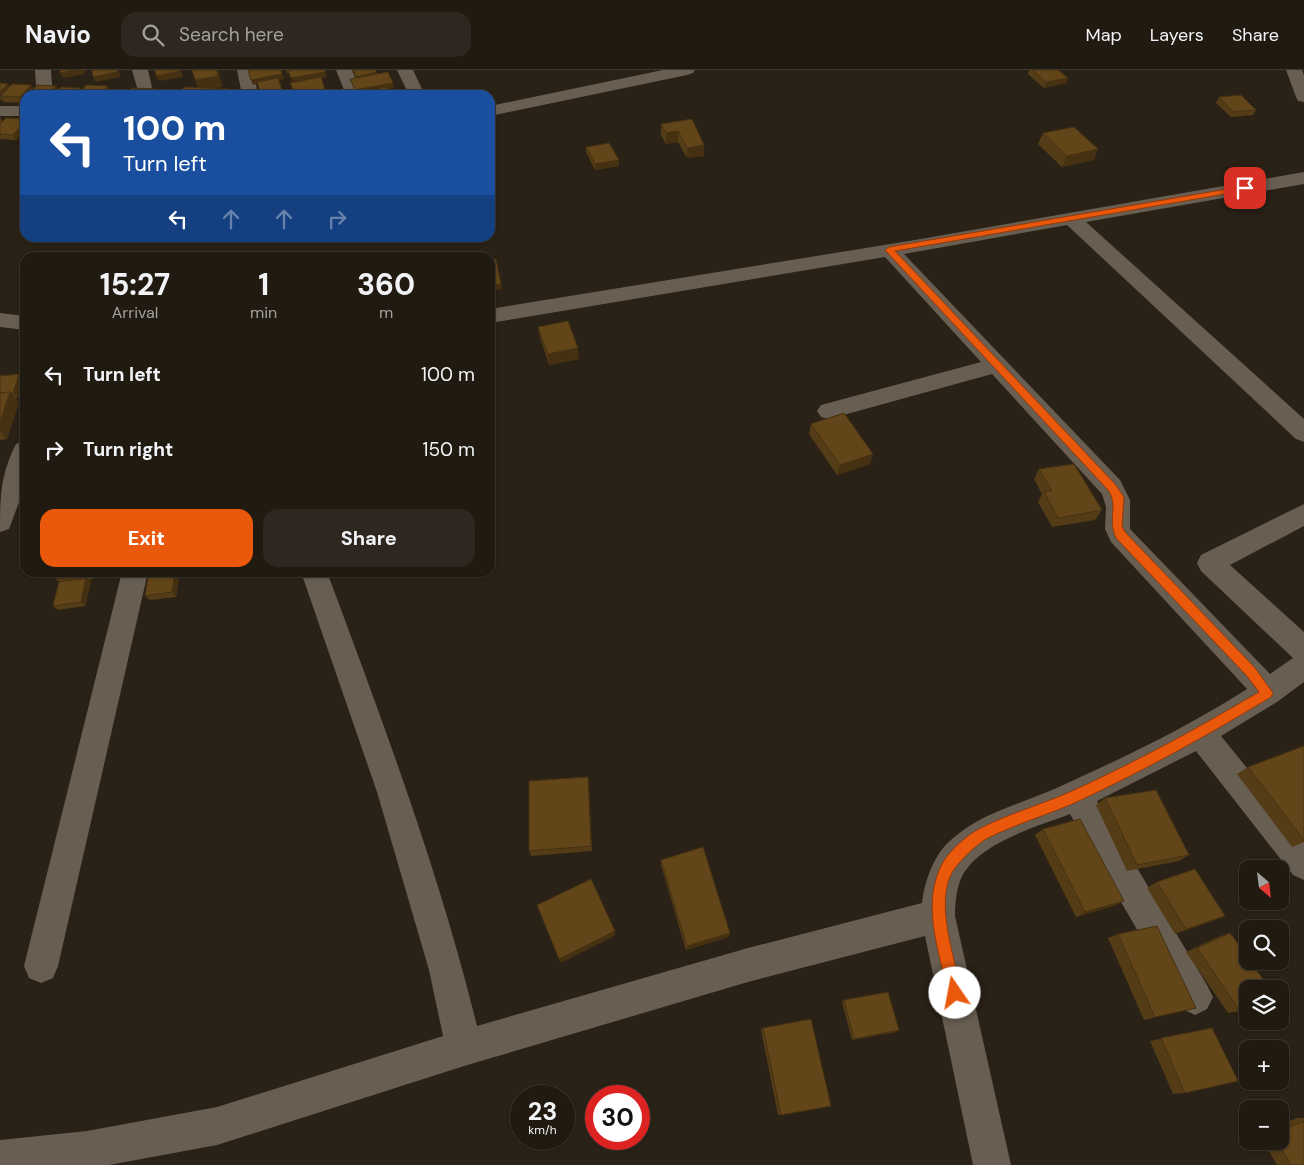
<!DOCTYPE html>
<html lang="en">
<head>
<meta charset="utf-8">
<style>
  body { margin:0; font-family:"DM Sans",sans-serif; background:#2d271f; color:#f1f3f6; height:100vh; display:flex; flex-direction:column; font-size:19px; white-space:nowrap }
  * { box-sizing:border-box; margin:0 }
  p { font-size:16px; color:#a2a19f }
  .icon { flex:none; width:28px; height:28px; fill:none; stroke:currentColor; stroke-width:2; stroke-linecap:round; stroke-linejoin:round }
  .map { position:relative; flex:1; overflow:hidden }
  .drawer { position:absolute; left:20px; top:182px; width:475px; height:325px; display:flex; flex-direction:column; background:#201a11; border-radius:15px; box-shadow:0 1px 4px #0004,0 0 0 1px #3d3831 }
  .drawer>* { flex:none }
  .guide { position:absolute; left:20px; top:20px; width:475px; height:152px; border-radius:15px; box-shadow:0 1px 4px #0004,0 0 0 1px #3d3831; background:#1a4fa0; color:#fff; overflow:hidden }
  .needle { width:32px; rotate:152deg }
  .fabs { position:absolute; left:1239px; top:790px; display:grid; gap:10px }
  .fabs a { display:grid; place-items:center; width:50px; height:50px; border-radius:10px; background:#201a11; box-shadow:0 1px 4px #0004,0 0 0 1px #3d3831; font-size:25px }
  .speed { position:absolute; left:510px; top:1015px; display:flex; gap:10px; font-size:25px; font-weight:700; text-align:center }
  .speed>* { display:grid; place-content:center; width:65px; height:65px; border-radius:50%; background:#201a11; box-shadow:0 1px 4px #0004,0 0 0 1px #3d3831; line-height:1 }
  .speed small { font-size:12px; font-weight:400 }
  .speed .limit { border:8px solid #d22; background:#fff; color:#111 }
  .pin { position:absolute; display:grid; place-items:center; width:42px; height:42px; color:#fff; margin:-21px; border-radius:10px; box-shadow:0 2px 8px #0006 }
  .me { position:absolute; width:55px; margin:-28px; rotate:348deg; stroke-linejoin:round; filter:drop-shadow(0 0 4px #0008) }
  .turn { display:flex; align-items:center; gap:18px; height:105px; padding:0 20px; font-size:22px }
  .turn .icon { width:65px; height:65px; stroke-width:2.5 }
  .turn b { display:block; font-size:35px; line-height:42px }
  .lanes { display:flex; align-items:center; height:48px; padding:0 20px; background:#0003; justify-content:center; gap:25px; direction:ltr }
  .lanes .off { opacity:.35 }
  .eta { display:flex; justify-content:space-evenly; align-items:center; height:85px; text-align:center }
  .eta b { font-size:30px; font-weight:700; line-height:35px }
  .action { display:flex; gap:10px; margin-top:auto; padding:10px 20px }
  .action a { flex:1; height:58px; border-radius:15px; background:#ea580c; color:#fff; font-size:20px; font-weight:700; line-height:58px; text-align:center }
  .action a+a { background:#2d271f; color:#f1f3f6 }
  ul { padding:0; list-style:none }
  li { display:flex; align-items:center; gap:15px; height:75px; padding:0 20px }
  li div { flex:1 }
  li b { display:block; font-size:19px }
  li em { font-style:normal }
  header { display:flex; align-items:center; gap:30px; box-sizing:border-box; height:70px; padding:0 25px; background:#201a11; border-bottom:1px solid #3d3831 }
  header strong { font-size:24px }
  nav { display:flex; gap:28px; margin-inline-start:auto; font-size:18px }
  .search { width:350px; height:45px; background:#2d271f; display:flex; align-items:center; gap:12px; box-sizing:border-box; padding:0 18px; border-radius:15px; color:#a2a19f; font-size:19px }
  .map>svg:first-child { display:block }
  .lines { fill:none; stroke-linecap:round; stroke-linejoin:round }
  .street { fill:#685f52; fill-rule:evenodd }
  .wall { fill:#543c16 }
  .shaded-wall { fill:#453112 }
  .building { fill:#624619; stroke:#453112 }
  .route { fill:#ea580c; stroke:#983908 }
</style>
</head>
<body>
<header>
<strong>Navio</strong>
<div class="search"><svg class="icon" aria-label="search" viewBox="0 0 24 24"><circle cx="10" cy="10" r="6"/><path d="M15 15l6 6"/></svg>Search here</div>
<nav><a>Map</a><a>Layers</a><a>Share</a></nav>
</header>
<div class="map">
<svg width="1304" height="1095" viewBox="0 0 1304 1095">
  <rect width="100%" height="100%" fill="#2a2217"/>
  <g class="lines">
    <g class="street">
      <polygon points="35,0 51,0 52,15 50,19 38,19 36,15"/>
      <polygon points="132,0 148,0 152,17 150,21 138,21"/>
      <polygon points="237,0 253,0 258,25 242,25"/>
      <polygon points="336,0 352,0 362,25 346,25"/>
      <polygon points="397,0 413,0 425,25 409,25"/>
      <polygon points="663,0 695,0 693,3 687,5 490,46 490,36"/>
      <polygon points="1286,0 1302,0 1304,5 1304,32 1298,31 1296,27"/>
      <rect x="0" y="36" width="25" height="10"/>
      <path d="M1304 102V114L1086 152 1304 349V372L1296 369 1067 155 904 184 1120 410 1130 430V459L1270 604 1293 588 1201 501 1197 493 1201 485 1304 434V456L1230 495 1304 562V612L1277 632 1221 666 1304 768V810L1293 805 1196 681 1097 731 1207 915 1213 927 1207 939 1195 945 1183 939 1070 744C1036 757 974 774 960 811 956 822 955 835 955 846L1011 1095H973L925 866 748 912 464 996 217 1075 109 1095H0V1070L87 1061 217 1037 443 966 429 900 377 722 301 502H327C383 652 439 801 477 956L748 878 922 833C925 810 934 784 952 769 983 741 1025 733 1061 716 1125 687 1188 657 1247 619L1111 472 1105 459 1106 437 1102 424 992 304 829 349 821 347 817 341 821 335 981 292 885 187 490 253V239L915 170Z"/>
      <polygon points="0,243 25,246 25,260 0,257"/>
      <path d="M25 371V416L9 459 0 462C0 428 0 405 16 374Z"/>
      <polygon points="122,502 148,502 58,896 53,908 41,913 29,908 24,896"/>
    </g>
  </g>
  <g class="wall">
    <polygon points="192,0 218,0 222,17 215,18 230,19 233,25 25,25 23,33 4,32 2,29 0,31 0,13 8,14 10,17 31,15 33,19 56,16 58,20 80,18 82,21 109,20 160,23 181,21 198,17"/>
    <polygon points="1029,0 1058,0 1068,8 1066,13 1044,18 1028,4"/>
    <polygon points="1219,27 1256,40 1253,45 1231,47 1216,33"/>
    <polygon points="0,47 2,51 25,49 25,70 24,70 21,65 16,70 0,69"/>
    <polygon points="692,49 704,86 687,88 678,72 666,74 661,65 661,54"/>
    <polygon points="1043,63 1094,90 1062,97 1038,74"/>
    <polygon points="586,77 619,90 619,96 595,100 586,82"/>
    <polygon points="538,257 579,289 549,295 540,267"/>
    <polygon points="19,304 24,309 18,328 15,328 19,332 7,369 0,370 0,306"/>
    <polygon points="811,354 870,394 837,405 809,364"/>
    <polygon points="1039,399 1102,440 1095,450 1052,457 1038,432 1042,424 1034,409"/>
    <polygon points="58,502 96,502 94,509 89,510 91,512 85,536 58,540 53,536 59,512 56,509"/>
    <polygon points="180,502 176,527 150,530 145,526"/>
    <polygon points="1304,676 1304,772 1292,777 1237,704 1248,697"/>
    <polygon points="588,707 589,714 592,781 531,786 529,781"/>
    <polygon points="1105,728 1189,785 1179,791 1127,801 1096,735"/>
    <polygon points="1043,759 1124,831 1114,836 1076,847 1035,765"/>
    <polygon points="661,790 730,863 729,867 686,880 661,795"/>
    <polygon points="1157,812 1213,851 1175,864 1147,818"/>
    <polygon points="1230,863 1240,941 1228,943 1186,882 1218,867"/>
    <polygon points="1118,864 1196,938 1144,950 1108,868"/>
    <polygon points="844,930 899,960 896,962 852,970 842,932"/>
    <polygon points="763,958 831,1036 778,1045 761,960"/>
    <polygon points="1212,958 1185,1023 1173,1024 1150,971"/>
    <polygon points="1297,1048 1304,1048 1304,1095 1277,1095 1263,1071 1280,1071 1280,1055"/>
  </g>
  <g class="shaded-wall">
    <polygon points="77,0 85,0 85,4 63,8 60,3"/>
    <polygon points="117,0 119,0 120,7 96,12 93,7"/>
    <polygon points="181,0 183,7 159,11 156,6"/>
    <polygon points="216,0 218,0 222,17 199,21 195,10"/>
    <polygon points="285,0 309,0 287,4"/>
    <polygon points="325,2 327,7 292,14 291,8"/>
    <polygon points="377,2 378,8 357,12 356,7"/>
    <polygon points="282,4 284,9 253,15 251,10"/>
    <polygon points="1068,8 1066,13 1044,18 1046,12"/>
    <polygon points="393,13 394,18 359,25 356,25 355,20"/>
    <polygon points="8,14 11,19 1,26 2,29 0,31 0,22"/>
    <polygon points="31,15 34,20 30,25 25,25 25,30 23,33 20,27"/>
    <polygon points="56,16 59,21 56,25 48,25"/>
    <polygon points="108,16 110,22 108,25 100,25"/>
    <polygon points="80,18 83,23 81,25 73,25"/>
    <polygon points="158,19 160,24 160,25 153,25"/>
    <polygon points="230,19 233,25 226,25"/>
    <polygon points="325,20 327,25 299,25"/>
    <polygon points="25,51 25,60 16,70 13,65"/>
    <polygon points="678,61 678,72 666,74 666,63"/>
    <polygon points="704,75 704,86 687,88 687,78"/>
    <polygon points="1098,79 1094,90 1062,97 1067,86"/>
    <polygon points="619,90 619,96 595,100 595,94"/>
    <polygon points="501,214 502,219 490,221 490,215"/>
    <polygon points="578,278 579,289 549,295 548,284"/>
    <polygon points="19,304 24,309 18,328 13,323"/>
    <polygon points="10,322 19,332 7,369 0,361 0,352"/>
    <polygon points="873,384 870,394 837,405 840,395"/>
    <polygon points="90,502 96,502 94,509 90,505"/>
    <polygon points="175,502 180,502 176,527 172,522"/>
    <polygon points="86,508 91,512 85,536 81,532"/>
    <polygon points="588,707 589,714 592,781 591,776"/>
    <polygon points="1124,831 1114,836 1076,847 1085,842"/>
    <polygon points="1225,846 1213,851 1175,864 1186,859"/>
    <polygon points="615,861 615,866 561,893 559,889"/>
    <polygon points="730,863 729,867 686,880 687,876"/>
  </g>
  <g class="building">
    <polygon points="60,0 77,0 60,3"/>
    <polygon points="92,0 117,0 117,2 93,7"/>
    <polygon points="155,0 180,0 180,1 156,6"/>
    <polygon points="192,0 216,0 218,6 195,10"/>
    <polygon points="248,0 281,0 282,4 251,10"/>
    <polygon points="292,0 325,0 325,2 291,8 288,1"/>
    <polygon points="353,0 375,0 377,2 356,7"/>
    <polygon points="1032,0 1058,0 1068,8 1046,12"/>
    <polygon points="388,2 393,13 355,20 350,9"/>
    <polygon points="321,7 325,20 299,25 295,25 290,13"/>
    <polygon points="278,8 283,23 274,25 261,25 257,12"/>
    <polygon points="0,13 8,14 0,22"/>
    <polygon points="12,14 31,15 20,27 1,26"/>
    <polygon points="37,15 56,16 48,25 28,25"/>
    <polygon points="86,15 108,16 100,25 78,25"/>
    <polygon points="61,17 80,18 73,25 54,25"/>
    <polygon points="184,17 230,19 226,25 178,25"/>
    <polygon points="386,17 389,23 379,25 355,25 354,23"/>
    <polygon points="131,18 158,19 153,25 125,25"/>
    <polygon points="110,19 127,20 123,25 105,25"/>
    <polygon points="162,21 181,21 178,25 158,25"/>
    <polygon points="395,22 397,25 379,25"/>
    <polygon points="1241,25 1256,40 1234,42 1219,27"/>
    <polygon points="6,48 25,49 25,51 13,65 0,64 0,54"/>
    <polygon points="692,49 704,75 687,78 678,61 666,63 661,54"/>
    <polygon points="1074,57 1098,79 1067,86 1043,63"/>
    <polygon points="25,59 25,64 21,64"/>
    <polygon points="609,73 619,90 595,94 586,77"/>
    <polygon points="496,189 501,214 490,215 490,190"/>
    <polygon points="568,251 578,278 548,284 538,257"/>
    <polygon points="19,304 13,323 11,323 10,322 0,323 0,306"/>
    <polygon points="10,322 0,352 0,323"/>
    <polygon points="844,343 873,384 840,395 811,354"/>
    <polygon points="1074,394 1102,440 1058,448 1044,422 1052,421 1039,399"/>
    <polygon points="58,502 90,502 90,505 56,509"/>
    <polygon points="149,502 175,502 172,522 145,526"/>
    <polygon points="86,508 81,532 53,536 59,512"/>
    <polygon points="1304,676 1304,770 1248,697"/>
    <polygon points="588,707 591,776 529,781 529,711"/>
    <polygon points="1156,720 1189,785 1137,795 1105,728"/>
    <polygon points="1080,749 1124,831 1085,842 1043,759"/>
    <polygon points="703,777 730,863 687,876 661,790"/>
    <polygon points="1195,799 1225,846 1186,859 1157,812"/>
    <polygon points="591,809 615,861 559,889 537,835"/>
    <polygon points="1157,856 1196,938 1155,947 1118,864"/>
    <polygon points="1230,863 1248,887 1248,891 1250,891 1270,919 1248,919 1248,937 1240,941 1197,878"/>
    <polygon points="888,922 899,960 854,969 844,930"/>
    <polygon points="811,949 831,1036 781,1045 763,958"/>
    <polygon points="1212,958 1238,1011 1185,1023 1161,968"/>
    <polygon points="1304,1051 1304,1095 1291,1095 1277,1071 1280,1071 1280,1061"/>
  </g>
  <path class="route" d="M1245 116 1248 117V120L895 181 1115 414 1124 427 1122 456 1125 462 1255 598 1273 623 1271 627C1210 664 1147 699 1081 730 1051 744 1015 754 986 769 975 776 961 789 953 801 934 832 955 889 962 923L960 928 955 930 950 928 948 923C939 881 921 834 942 794 949 781 965 767 977 760 1007 744 1041 735 1072 721 1136 692 1198 658 1259 622L1246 605 1116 468C1107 448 1119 436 1108 420L885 180 889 177Z"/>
</svg>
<div class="fabs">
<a><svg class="needle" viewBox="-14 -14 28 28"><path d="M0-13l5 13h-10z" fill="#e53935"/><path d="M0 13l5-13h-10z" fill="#a2a19f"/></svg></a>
<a><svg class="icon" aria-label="search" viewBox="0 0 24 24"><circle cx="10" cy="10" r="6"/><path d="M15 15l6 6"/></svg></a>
<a><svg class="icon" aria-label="layers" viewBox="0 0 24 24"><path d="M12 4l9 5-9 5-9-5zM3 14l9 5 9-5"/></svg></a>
<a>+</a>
<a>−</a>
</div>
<div class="speed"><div>23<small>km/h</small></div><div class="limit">30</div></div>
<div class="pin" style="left:1245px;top:118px;background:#d93025"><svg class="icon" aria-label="arrive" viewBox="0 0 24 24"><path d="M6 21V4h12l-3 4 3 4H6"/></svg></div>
<svg class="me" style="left:955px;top:923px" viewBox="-20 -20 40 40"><circle r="19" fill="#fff"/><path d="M0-13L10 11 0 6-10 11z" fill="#ea580c"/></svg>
<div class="guide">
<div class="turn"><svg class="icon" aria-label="left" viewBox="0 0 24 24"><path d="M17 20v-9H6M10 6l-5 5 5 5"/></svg><div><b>100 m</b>Turn left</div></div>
<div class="lanes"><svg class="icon" aria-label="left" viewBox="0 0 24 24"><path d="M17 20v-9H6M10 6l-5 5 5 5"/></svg><svg class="icon off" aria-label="ahead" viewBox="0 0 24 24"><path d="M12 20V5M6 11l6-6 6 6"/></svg><svg class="icon off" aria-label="ahead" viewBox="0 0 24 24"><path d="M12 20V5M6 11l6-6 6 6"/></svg><svg class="icon off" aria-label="right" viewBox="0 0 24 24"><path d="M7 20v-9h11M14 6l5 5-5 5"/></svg></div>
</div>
<section class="drawer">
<div class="eta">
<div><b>15:27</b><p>Arrival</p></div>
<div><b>1</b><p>min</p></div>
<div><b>360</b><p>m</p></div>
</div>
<ul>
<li><svg class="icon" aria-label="left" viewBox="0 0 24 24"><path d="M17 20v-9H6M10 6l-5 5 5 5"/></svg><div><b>Turn left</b></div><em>100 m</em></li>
<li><svg class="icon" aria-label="right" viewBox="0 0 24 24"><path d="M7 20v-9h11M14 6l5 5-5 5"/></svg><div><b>Turn right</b></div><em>150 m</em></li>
</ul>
<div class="action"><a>Exit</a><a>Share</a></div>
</section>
</div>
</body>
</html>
